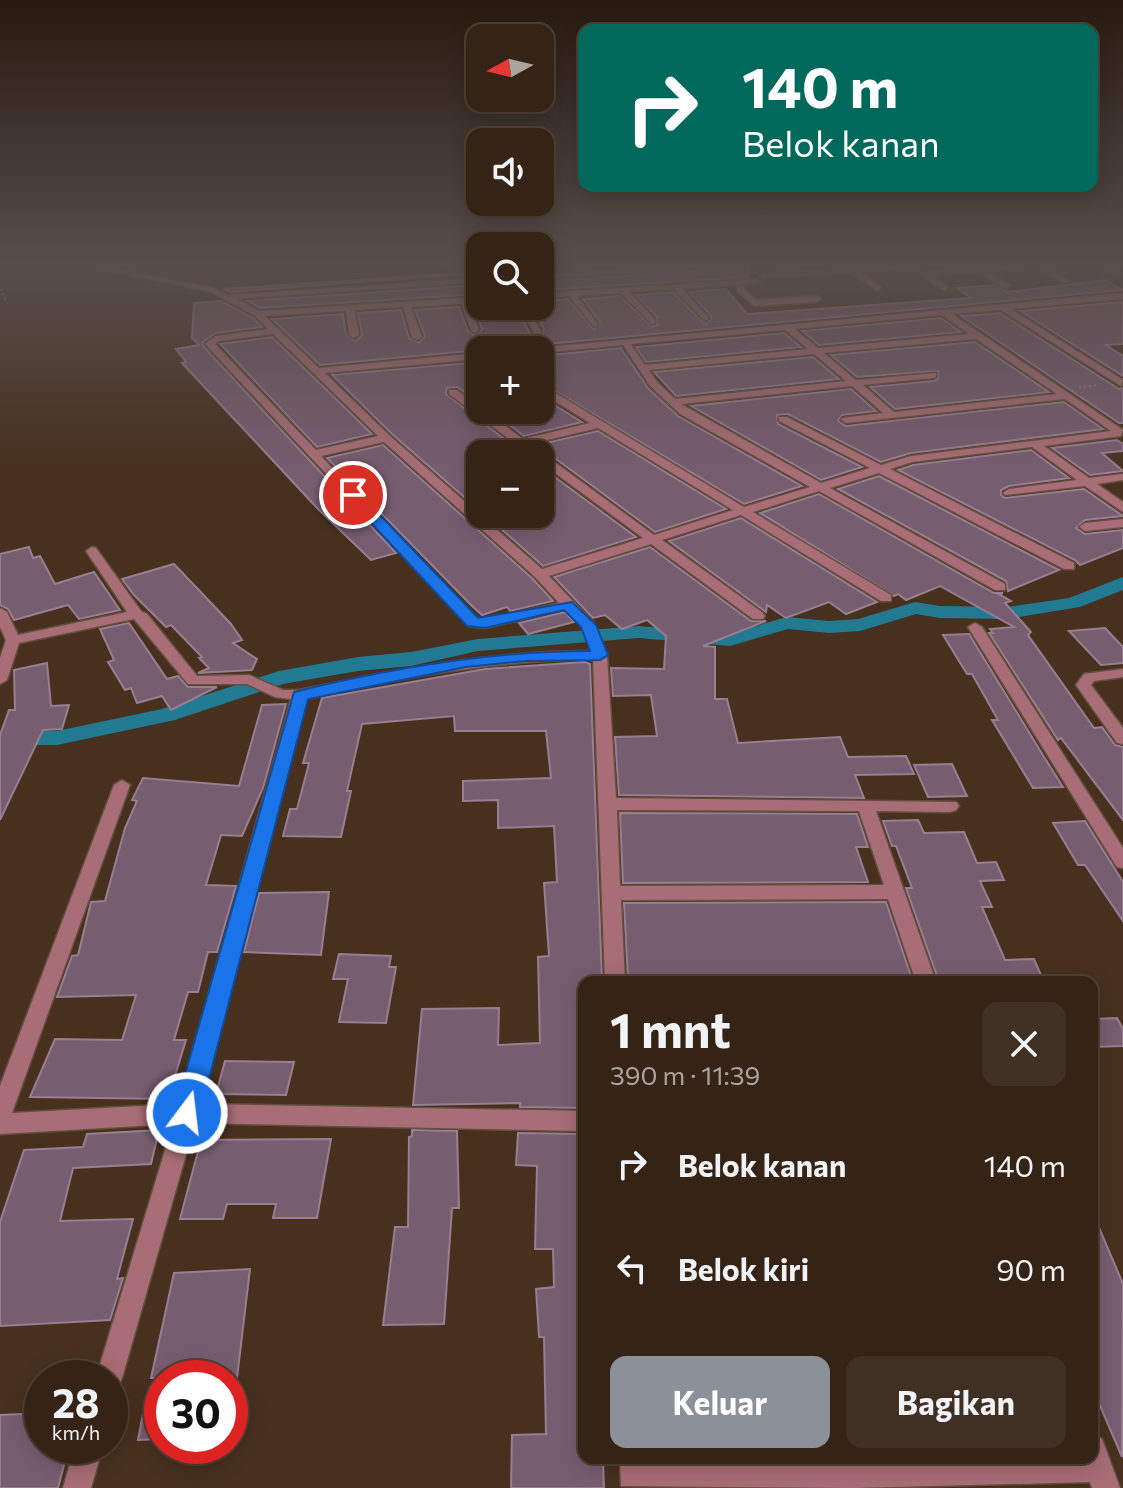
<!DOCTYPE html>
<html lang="id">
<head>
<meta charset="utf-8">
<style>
  body { margin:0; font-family:Commissioner,sans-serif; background:#403023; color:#f1f3f6; height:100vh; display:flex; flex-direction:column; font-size:30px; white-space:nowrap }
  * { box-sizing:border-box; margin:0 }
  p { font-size:26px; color:#aaa4a1 }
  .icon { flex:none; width:44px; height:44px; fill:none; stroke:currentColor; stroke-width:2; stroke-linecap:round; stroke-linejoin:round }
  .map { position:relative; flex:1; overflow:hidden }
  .side { position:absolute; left:578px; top:976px; width:520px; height:488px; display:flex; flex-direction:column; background:#352416; border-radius:16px; box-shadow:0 4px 20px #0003,0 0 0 2px #4f4135 }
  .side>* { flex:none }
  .guide { position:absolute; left:578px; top:24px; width:520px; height:168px; border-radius:16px; box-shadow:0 4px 20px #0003,0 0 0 2px #4f4135; background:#00695c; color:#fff; overflow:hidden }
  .needle { width:52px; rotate:262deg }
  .controls { position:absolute; left:466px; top:24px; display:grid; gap:16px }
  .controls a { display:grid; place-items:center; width:88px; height:88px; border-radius:16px; background:#352416; box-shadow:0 4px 20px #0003,0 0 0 2px #4f4135; font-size:40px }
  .speed { position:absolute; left:24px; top:1360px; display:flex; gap:16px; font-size:40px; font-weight:700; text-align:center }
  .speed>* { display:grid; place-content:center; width:104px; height:104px; border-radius:50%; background:#352416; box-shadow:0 4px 20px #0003,0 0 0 2px #4f4135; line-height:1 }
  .speed small { font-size:20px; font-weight:400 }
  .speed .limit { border:12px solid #d22; background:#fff; color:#111 }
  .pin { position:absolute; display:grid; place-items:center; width:68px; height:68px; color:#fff; margin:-34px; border:4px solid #fff; border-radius:50%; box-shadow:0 2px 8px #0007 }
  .me { position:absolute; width:88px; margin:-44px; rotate:15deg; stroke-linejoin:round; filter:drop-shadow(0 0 6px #0008) }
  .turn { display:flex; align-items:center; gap:28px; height:168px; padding:0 32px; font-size:36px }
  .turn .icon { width:104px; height:104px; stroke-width:2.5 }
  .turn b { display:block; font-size:56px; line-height:68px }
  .round { display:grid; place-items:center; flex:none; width:84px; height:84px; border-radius:16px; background:#403023 }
  .headline { display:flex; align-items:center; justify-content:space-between; height:136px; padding:0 32px }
  h1 { font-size:48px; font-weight:700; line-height:60px }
  .button { display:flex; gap:16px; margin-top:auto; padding:16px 32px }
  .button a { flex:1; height:92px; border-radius:16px; background:#8c9099; color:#fff; font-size:32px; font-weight:700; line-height:92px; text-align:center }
  .button a+a { background:#403023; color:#f1f3f6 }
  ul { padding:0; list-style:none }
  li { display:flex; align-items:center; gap:24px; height:104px; padding:0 32px }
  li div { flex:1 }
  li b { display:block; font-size:30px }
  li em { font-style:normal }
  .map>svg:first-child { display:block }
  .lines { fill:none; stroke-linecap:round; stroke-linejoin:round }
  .canal { fill:#227992; fill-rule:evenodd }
  .building { fill:#775d70; stroke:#997d91; stroke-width:2 }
  .minor-casing { stroke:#644f3e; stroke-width:3 }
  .path { stroke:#968375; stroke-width:2; stroke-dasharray:2 3; stroke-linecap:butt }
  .minor { fill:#a86d76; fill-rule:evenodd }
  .route { fill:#1a73e8; stroke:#114b97; stroke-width:2 }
</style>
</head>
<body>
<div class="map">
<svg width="1123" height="1488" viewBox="0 0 1123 1488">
  <rect width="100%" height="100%" fill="#47301e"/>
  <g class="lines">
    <polygon class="canal" points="1123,577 1123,590 1080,607 1007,619 940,618 916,614 860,631 829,633 788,629 730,646 639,638 478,651 411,666 358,671 283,684 175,720 57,745 0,745 0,731 57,731 162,709 279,671 358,657 411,652 478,639 639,626 729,634 787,617 829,621 858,619 915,602 940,606 1007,607 1069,598"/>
  </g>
  <g class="building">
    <polygon points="749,267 749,277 542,290 540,287 540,282"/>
    <polygon points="480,273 230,292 223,289 448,274"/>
    <polygon points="1105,280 1123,290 537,345 532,350 524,347 480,350 320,365 272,319 343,314 346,335 356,341 362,335 358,313 401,310 409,338 419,343 425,336 415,310 459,307 468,331 475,336 482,329 473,306 515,306 531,335 540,336 544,329 530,306 549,306 547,301 568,299 594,330 600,322 583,299 620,296 653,327 657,325 657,317 636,295 673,292 705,324 711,320 711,316 689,292 726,289 747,314 971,298 957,288 995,285 1008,292"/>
    <polygon points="480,285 480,294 260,308 247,301"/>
    <polygon points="221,301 253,318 262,327 216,333 203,342 203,346 396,553 371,560 318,509 182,363 186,362 176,349 199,345 192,338 194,303"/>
    <polygon points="1123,302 1123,344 1106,345 1123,356 1123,376 1020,311"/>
    <polygon points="1000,313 1119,389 1123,388 1123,423 1119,423 961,316"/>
    <polygon points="941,318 961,332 819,345 802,331"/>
    <polygon points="784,333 801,347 646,362 636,347"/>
    <polygon points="272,337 372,434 317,447 220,344"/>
    <polygon points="975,342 1049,392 895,409 870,387 934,381 938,379 938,371 857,377 831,355"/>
    <polygon points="621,348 648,388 678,416 802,486 744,504 540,382 540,356"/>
    <polygon points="813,357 839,379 676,396 654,372"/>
    <polygon points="480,362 480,403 457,387 447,388 446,394 524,454 480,454 480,511 392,434 332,375"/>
    <polygon points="851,389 876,411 842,415 838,421 846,426 1064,402 1103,429 911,453 881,462 788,414 777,415 778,424 862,467 821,480 691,406"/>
    <polygon points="540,396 582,422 524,436 489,410 540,410"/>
    <polygon points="598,431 726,509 655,532 537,445"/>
    <polygon points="1117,440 1123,444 1123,451 1102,453 1123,471 1090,475 1052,448"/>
    <polygon points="383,445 533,579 553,601 510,611 507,607 482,615 471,605 327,458"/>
    <polygon points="1031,450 1069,478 1009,486 1001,490 1001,495 1005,498 1084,489 1123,516 1085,520 1076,528 1085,534 1123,530 1123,548 1080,565 1075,560 898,470 913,465"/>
    <polygon points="540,466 636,537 543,566 484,514 540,514"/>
    <polygon points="879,476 1059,570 1008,591 1006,581 838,489"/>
    <polygon points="819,494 994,593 1003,593 999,594 1011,601 1005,603 1031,632 1028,635 1094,728 1102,727 1115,745 1123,747 1123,820 1061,738 1058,740 989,633 993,633 990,629 1014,627 940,586 906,600 898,594 894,596 760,513"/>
    <polygon points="741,518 877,602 846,614 829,602 786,618 767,605 766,612 669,541"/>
    <polygon points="29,547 33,558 40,556 55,584 94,572 120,610 79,619 68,605 14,620 8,609 0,605 0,554"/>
    <polygon points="650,547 751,621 766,621 703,646 715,647 715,699 727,699 738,743 840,737 848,757 906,756 914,774 855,775 864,798 619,795 615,737 657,736 651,695 613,696 611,668 664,669 666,636 647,620 622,629 605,615 593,618 554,577"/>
    <polygon points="174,564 231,624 242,640 233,643 257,659 252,670 198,673 209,668 199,658 202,657 171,625 166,627 134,595 122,579"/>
    <polygon points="565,612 574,622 528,634 519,623"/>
    <polygon points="129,623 167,679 178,676 188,687 217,687 171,710 162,696 137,703 131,688 125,690 108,662 114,660 100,629"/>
    <polygon points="1105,628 1123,647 1123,663 1101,665 1069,631"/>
    <polygon points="969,634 1041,752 1063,787 1033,788 992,720 998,720 972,674 967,674 943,635"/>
    <polygon points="584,662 590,664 602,980 584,981 584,1108 520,1107 520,1103 413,1105 422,1009 499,1008 498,1045 540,1043 538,957 549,956 544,883 557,882 554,826 498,828 498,800 463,801 463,781 551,778 546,731 455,731 454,716 362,724 347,791 351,791 341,837 283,836 290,809 297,809 309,763 303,763 322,698 485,669"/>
    <polygon points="47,663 51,706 69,705 62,729 43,730 0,820 0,735 9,710 15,710 14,670"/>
    <polygon points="286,704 263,788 242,836 221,835 206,885 236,886 217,952 208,952 198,992 188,992 174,1040 186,1040 168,1099 30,1097 55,1039 122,1040 136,995 57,997 72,956 78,955 91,902 105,901 125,828 137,801 132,800 143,778 239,786 262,705"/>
    <polygon points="952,764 967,796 928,797 914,765"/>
    <polygon points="620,813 857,814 868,847 856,847 868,882 623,883"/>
    <polygon points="918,820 924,833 964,832 977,863 996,862 1004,880 980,881 992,907 982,907 1005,960 1034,959 1044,982 939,982 906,888 912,888 896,846 892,846 883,821"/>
    <polygon points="1085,821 1123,882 1123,921 1085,865 1078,865 1053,823"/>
    <polygon points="329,892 321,955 244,952 259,893"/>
    <polygon points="886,902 913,982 630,982 628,979 624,903"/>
    <polygon points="339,954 391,956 389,967 396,967 386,1023 339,1022 348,979 333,979"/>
    <polygon points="1117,1018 1123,1029 1123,1046 1092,1047 1092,1019"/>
    <polygon points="225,1061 294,1062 286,1095 216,1094"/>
    <polygon points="159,1130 151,1164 73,1168 60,1221 133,1219 117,1279 123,1278 110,1320 0,1326 0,1222 24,1150 83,1147 87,1134"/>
    <polygon points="412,1130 457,1131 459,1208 452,1208 444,1324 383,1325 395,1227 408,1227 409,1137 412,1136"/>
    <polygon points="518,1133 584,1134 584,1458 603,1458 604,1488 511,1488 512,1435 546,1434 544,1337 539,1337 536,1289 554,1287 553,1249 535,1249 537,1166 516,1165"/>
    <polygon points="331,1139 317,1218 273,1218 276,1204 227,1204 223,1219 180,1219 201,1140"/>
    <polygon points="1092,1211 1123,1284 1122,1457 1092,1387"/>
    <polygon points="250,1269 237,1378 151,1378 174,1273"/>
    <polygon points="162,1402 162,1439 138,1440 145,1403"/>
    <polygon points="42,1413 42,1446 69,1446 58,1488 0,1488 0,1415"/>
  </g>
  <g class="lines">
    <g class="minor-casing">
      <g id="minor">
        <path d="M71 263H89L213 288 229 295 480 278V282L237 299 259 311 480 297V303H469L479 330 475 333 471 330 461 304 411 307 422 337 417 340 412 337 403 307 355 310 359 335 354 338 349 335 346 311 265 316 319 368 480 353V359L325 373 390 436 542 569 643 538 540 462V454H529L449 394V390H457L480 407V410H484L523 439 590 423 540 392V385L544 386 744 507 810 487 680 414 650 386 623 345 540 353V350H535L537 348 1123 293V299L1011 309 1123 380 1121 386 1001 310 952 314 1123 430 1121 436 1044 446 1089 478 1123 474V480L1097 484 1123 502V512L1085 486 1005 495 1003 493 1009 489 1077 480 1032 447 912 462 890 469 1074 563V569H1064L879 473 830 488 1005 584V590H995L819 491 753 512 891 595V601H881L741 515 662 540 763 613 765 616 763 619H753L651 544 549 576 593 622 607 655 616 798 956 802 959 806 956 810 950 812 876 811 936 982H916L888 899 621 900 625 982H605L593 659C496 660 402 678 307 698L201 1104 584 1111V1131L195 1123 122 1378 118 1387 110 1391V1378H96L173 1124 0 1134V1086L114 785 122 780 130 785 12 1113 178 1104 291 699 275 697 247 684H188L134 619 19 643 7 680 0 684V658L6 640 0 627V608L7 612 18 635 127 612 86 551 92 547 96 548 141 611 147 614 197 676 249 675 283 690H300C396 670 492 651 591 651L582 626 566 609 485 628 468 626 205 344 216 336 268 329 255 316 211 292ZM942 315 969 334 818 348 795 329ZM785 330 808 349 645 365 631 344ZM273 334 378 436 316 450 215 344 219 341ZM976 339 1057 394 894 412 863 385 933 378 936 377V373L856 380 824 353ZM814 354 846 381 675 399 657 382 649 370ZM852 386 883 413 842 418 841 420 846 423 1065 399 1111 431 911 456 881 465 787 417H779V421L870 468 821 483 681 404ZM598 428 733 510 654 535 530 444ZM384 442 535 577 559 603 485 620 477 619 321 456ZM617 810 859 811 884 885 620 886Z"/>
        <polygon points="711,263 757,263 540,279 540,275"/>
        <polygon points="1025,263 1063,263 1045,267 1070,281 1063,283 1035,267 987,271 1010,285 1007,289 977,272 932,276 948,287 945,291 911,268 861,272 881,287 878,291 851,273 763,278 759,276 763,274 913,264 926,271"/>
        <polygon points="1092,263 1103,263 1121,274 1114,276"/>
        <polygon points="757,279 760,283 683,289 709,318 705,321 674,289 630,292 655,319 655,323 652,324 621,293 577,296 598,324 594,327 569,296 540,299 540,293"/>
        <polygon points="737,287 743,287 756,300 817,296 821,299 817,302 754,306 737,291"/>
        <polygon points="518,306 526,306 541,331 540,333 534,333"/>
        <polygon points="1123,519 1123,527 1085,531 1079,527 1085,523"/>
        <polygon points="975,623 982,627 1123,848 1123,868 1117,867 968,627"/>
        <polygon points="1123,669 1123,677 1094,681 1091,685 1123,728 1123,744 1117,743 1076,685 1084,674"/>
        <polygon points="1092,1435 1102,1439 1120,1488 1092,1488 1090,1482 854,1488 621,1486 620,1458 648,1458 648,1464 922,1458 1092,1458"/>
        <polygon points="75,1446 103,1446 91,1488 63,1488"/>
      </g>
    </g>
    <g class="path">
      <polyline points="0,289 6,301"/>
      <polyline points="1079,387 1098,385"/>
    </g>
    <use href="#minor" class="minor"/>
  </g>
  <linearGradient id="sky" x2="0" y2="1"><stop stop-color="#271a10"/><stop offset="0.56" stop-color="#584e4c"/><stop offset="1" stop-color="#584e4c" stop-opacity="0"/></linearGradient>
  <rect width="1123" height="472" fill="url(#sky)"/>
  <path class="route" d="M348 492H358L478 618 572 602 596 625 608 655 600 660 526 661 466 667 308 699 200 1113 196 1121 187 1124 178 1121 174 1113 294 692C391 668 490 651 590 651L581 627 564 610 485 628 467 626 348 498Z"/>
</svg>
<div class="controls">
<a><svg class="needle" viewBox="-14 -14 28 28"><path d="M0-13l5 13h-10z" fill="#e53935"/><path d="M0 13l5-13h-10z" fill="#aaa4a1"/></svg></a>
<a><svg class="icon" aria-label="sound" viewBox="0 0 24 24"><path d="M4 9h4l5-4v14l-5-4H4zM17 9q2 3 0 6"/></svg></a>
<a><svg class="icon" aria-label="search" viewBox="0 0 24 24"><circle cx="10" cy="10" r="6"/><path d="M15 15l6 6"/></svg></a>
<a>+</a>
<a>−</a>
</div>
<div class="speed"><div>28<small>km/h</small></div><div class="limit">30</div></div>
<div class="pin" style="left:353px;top:495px;background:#d93025"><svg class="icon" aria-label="arrive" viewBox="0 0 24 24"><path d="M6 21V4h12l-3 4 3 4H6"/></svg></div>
<svg class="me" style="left:187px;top:1113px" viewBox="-20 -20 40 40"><circle r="17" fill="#1a73e8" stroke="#fff" stroke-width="3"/><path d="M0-11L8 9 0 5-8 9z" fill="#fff"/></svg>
<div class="guide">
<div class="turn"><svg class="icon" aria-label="right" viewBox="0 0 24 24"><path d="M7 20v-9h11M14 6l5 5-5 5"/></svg><div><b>140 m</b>Belok kanan</div></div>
</div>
<section class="side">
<div class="headline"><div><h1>1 mnt</h1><p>390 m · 11:39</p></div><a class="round"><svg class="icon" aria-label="close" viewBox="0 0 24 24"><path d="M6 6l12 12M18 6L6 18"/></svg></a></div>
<ul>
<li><svg class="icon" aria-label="right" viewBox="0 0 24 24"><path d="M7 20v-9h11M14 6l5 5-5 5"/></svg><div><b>Belok kanan</b></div><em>140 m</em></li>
<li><svg class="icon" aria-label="left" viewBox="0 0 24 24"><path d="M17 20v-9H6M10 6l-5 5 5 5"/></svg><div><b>Belok kiri</b></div><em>90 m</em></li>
</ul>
<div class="button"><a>Keluar</a><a>Bagikan</a></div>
</section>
</div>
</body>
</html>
